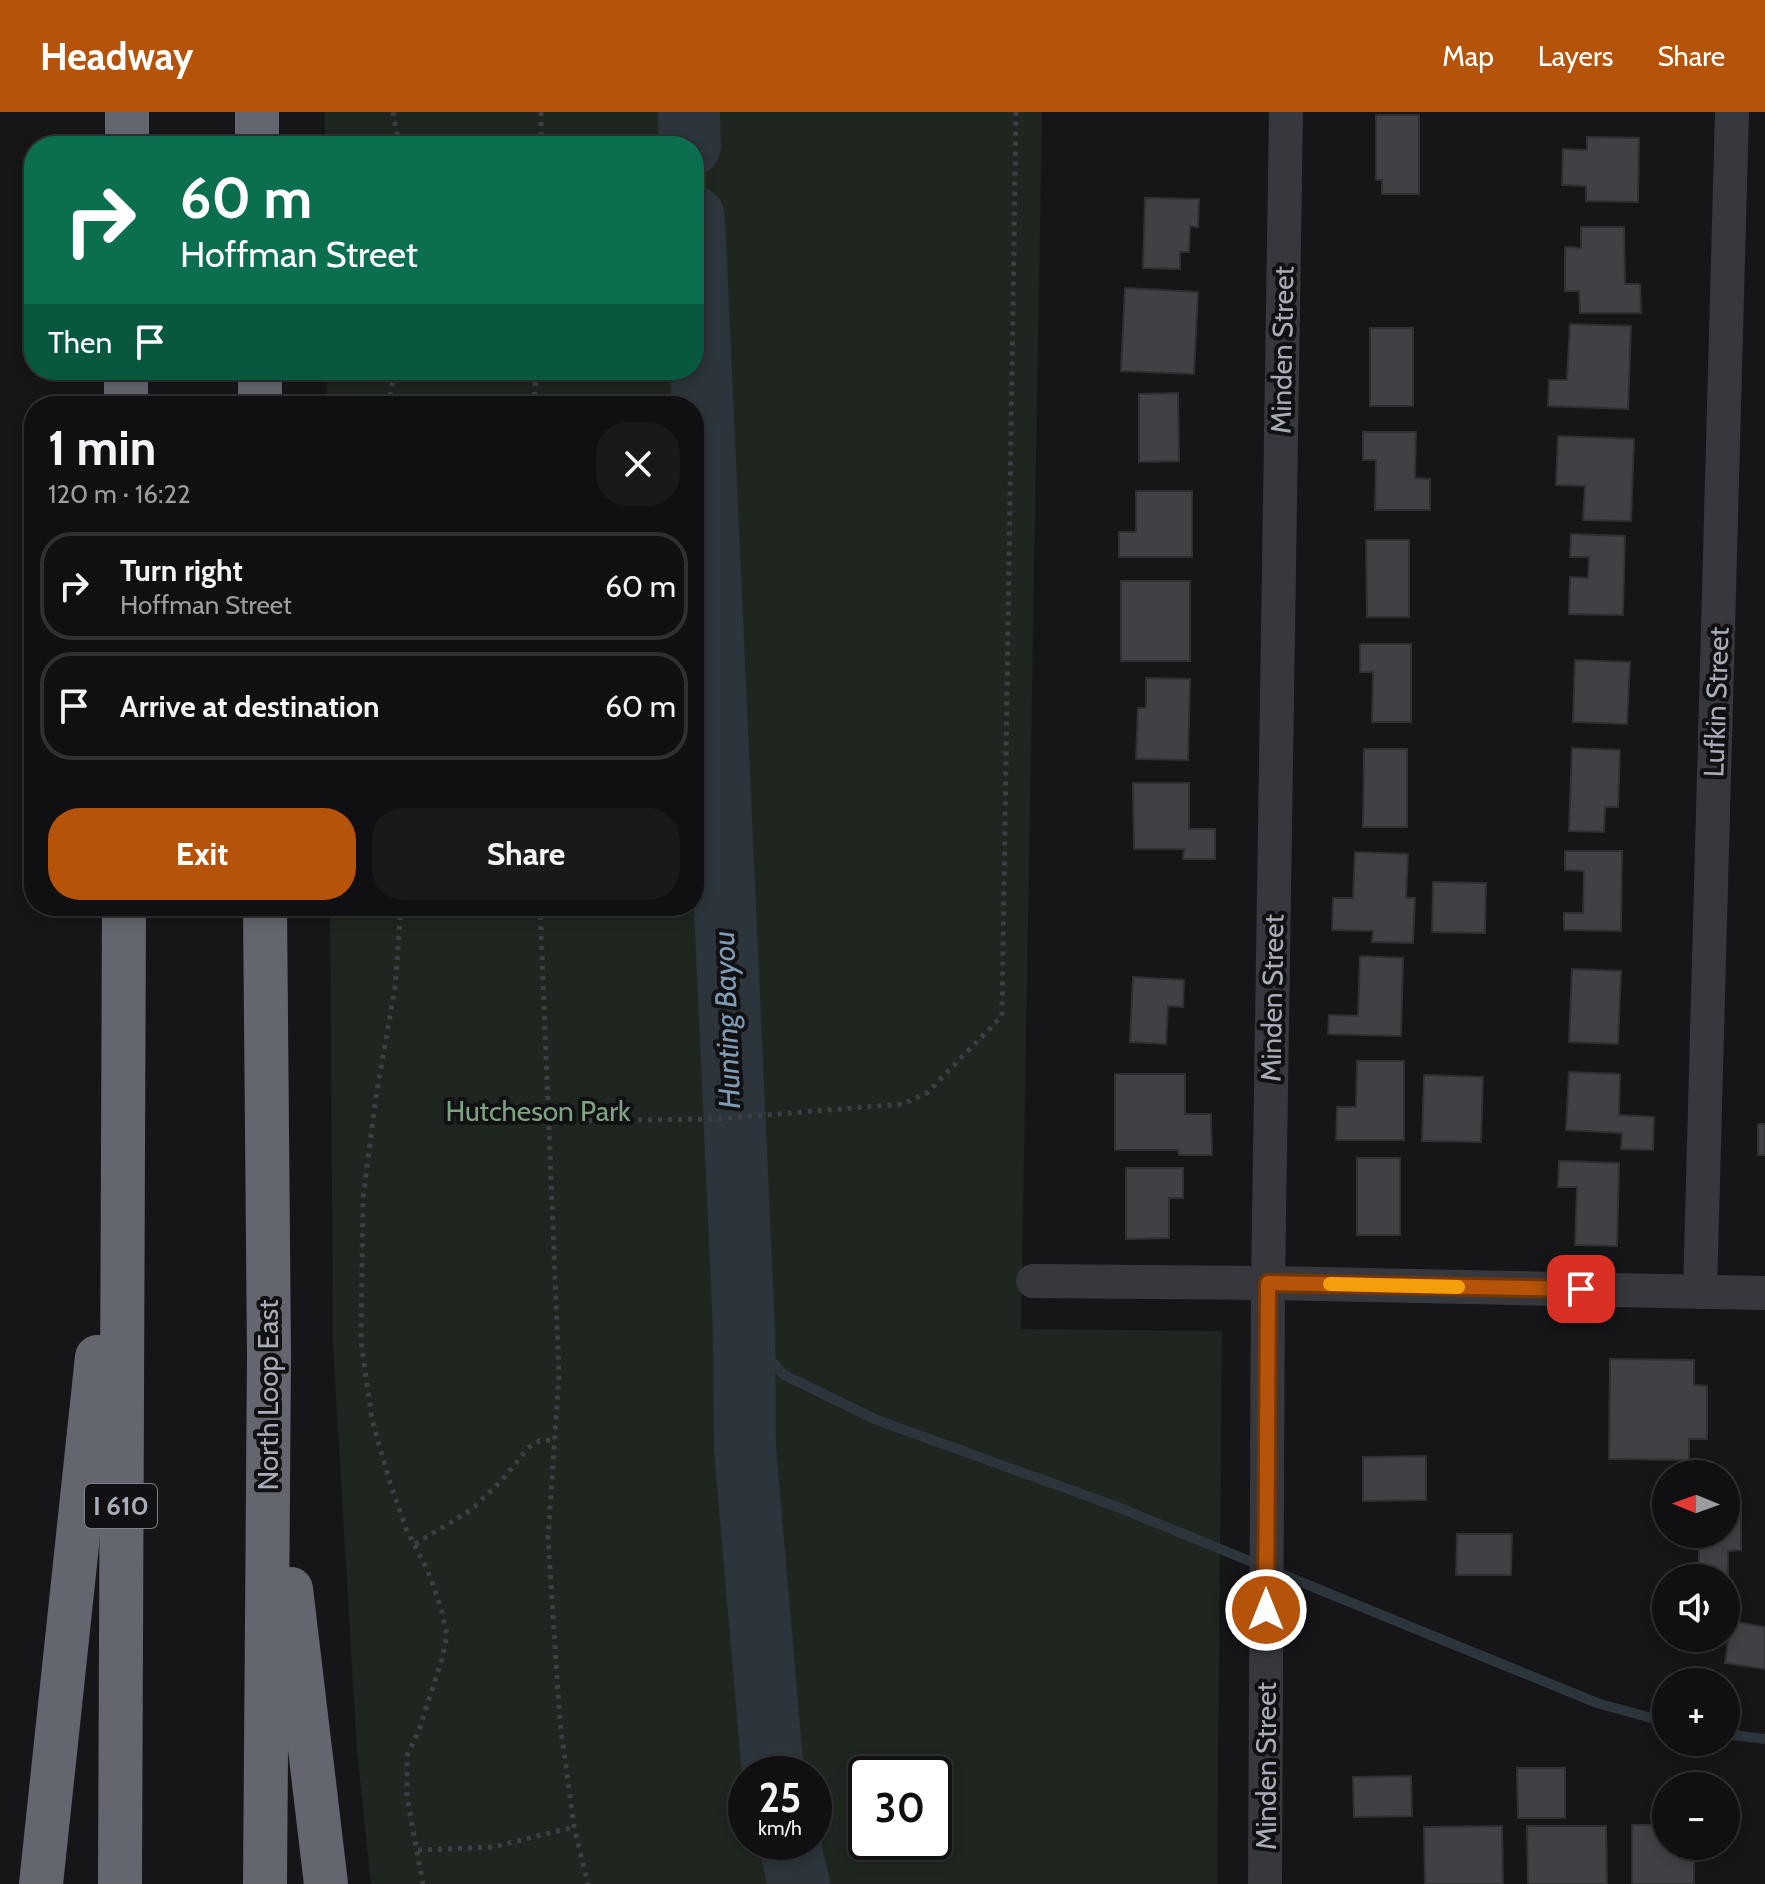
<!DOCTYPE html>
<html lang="en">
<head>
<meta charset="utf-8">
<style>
  body { margin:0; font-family:Cabin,sans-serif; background:#19191b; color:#f1f3f6; height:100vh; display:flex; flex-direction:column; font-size:30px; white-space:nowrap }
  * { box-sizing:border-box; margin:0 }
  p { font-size:26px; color:#9c9d9f }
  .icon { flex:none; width:44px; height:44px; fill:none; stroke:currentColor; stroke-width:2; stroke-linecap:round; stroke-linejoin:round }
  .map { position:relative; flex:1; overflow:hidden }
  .side { position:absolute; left:24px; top:284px; width:680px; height:520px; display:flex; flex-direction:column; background:#101012; border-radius:32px; box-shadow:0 4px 12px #0003,0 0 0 2px #303032 }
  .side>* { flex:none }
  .top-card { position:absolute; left:24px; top:24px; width:680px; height:244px; border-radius:32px; box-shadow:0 4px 12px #0003,0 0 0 2px #303032; background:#0b6e4f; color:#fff; overflow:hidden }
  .needle { width:52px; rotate:271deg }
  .fabs { position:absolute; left:1652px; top:1348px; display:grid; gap:16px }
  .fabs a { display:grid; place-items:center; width:88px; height:88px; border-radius:50%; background:#101012; box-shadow:0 4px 12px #0003,0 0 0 2px #303032; font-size:40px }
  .speed { position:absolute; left:728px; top:1644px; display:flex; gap:16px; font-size:40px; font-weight:700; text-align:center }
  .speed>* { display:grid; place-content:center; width:104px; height:104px; border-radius:50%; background:#101012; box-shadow:0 4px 12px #0003,0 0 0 2px #303032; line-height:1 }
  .speed small { font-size:20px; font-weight:400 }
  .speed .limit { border:4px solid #111; border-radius:12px; background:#fff; color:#111 }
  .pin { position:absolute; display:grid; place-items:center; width:68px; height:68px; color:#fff; margin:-34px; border-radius:16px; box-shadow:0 4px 12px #0006 }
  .me { position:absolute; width:88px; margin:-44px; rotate:0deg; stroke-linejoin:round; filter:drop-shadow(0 0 6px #0008) }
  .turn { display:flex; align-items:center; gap:28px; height:168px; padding:0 24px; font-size:36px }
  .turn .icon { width:104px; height:104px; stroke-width:2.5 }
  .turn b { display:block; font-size:56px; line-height:68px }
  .then { display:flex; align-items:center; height:76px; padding:0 24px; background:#0003; gap:16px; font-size:30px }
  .round { display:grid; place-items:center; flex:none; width:84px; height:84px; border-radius:32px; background:#19191b }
  .overview { display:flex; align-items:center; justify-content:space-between; height:136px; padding:0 24px }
  h1 { font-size:48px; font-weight:700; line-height:60px }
  .action { display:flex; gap:16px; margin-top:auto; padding:16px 24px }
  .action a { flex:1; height:92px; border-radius:32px; background:#b45309; color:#fff; font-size:32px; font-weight:700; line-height:92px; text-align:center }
  .action a+a { background:#19191b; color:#f1f3f6 }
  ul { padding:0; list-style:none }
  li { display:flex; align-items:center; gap:24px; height:108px; margin:0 16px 12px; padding:0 8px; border:4px solid #303032; border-radius:32px }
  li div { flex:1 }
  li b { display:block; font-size:30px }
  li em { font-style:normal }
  header { display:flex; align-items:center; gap:48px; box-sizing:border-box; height:112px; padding:0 40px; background:#b45309; color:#fff }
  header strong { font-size:38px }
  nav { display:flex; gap:44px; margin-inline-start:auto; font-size:28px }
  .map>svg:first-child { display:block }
  .green { fill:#1e261f; fill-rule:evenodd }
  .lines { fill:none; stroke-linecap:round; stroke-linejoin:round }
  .stream { stroke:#2c353c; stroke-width:10 }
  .river { stroke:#2c353c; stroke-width:62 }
  .building { fill:#404145; stroke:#303034; stroke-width:2 }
  .path { stroke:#3d3f44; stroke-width:5; stroke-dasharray:4 6; stroke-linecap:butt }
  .street { stroke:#37383d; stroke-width:34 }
  .highway { stroke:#63666e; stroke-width:44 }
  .route-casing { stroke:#753606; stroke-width:20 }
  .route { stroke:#b45309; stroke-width:14 }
  .slow { stroke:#f59e0b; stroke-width:14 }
  .labels { text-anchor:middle; stroke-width:8; stroke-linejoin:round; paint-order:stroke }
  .shield { fill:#111113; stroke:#7b7e86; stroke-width:2 }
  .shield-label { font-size:26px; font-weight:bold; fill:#a8adb8 }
  .street-label { font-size:28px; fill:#a8adb8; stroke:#111113 }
  .park-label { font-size:28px; fill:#7fa381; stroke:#111113 }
  .water-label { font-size:30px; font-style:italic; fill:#7f9bb3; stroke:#111113 }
</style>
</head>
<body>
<header>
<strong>Headway</strong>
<nav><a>Map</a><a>Layers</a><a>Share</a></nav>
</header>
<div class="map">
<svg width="1765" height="1772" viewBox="0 0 1765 1772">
  <rect width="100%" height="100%" fill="#161618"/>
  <path class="green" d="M325 0H1042L1021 1217 1222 1219 1217 1772H371L357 1639 333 1233 330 794H694V294H327V258H694V34H325ZM746 1662H814V1730H746ZM866 1662H934V1730H866Z"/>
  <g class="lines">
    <g class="stream">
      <polyline points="744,1218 784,1263 877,1308 1115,1394 1597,1591 1666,1610"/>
      <polyline points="1726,1622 1765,1627"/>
    </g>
    <g class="river">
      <polyline points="689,0 690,34"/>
      <polyline points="694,105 744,1218 745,1336 773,1662"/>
      <polyline points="789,1730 799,1772"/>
    </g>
  </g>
  <g class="building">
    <polygon points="1376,3 1419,3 1419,82 1382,82 1382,68 1376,68"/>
    <polygon points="1587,25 1639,26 1638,90 1586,89 1586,74 1562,73 1563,37 1587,38"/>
    <polygon points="1145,86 1199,87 1198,115 1190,114 1189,140 1180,140 1180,157 1143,156"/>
    <polygon points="1581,115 1624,115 1625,172 1640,172 1641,201 1580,201 1579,179 1565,179 1565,135 1581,136"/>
    <polygon points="1125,176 1198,180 1194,262 1121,259"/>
    <polygon points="1570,212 1631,214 1628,297 1548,294 1549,268 1567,268"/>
    <rect x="1370" y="216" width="43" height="78"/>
    <polygon points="1178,281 1179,349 1139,350 1139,282"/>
    <polygon points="1363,320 1416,320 1415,366 1430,367 1430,398 1375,398 1376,348 1363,348"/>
    <polygon points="1558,324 1634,327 1631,409 1583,408 1585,374 1556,373"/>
    <polygon points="1136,379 1192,379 1192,445 1119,445 1119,420 1136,420"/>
    <polygon points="1571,422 1625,424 1623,503 1569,502 1570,465 1588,466 1589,445 1570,445"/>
    <polygon points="1366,428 1409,428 1409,505 1367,505"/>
    <rect x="1121" y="469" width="69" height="80"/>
    <polygon points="1360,532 1411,532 1411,610 1372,610 1373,560 1360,560"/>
    <polygon points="1575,548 1630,550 1627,612 1573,610"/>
    <polygon points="1146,566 1190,567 1188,648 1136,647 1138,596 1146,596"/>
    <polygon points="1572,636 1620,638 1618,695 1605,695 1604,720 1569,719"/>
    <polygon points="1364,637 1407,637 1407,715 1363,715"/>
    <polygon points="1133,671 1189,671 1189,717 1215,717 1215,747 1183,747 1184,737 1134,737"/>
    <polygon points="1565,739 1622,739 1621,819 1564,818 1564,801 1583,801 1584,759 1565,758"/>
    <polygon points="1355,740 1408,742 1406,786 1415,786 1413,831 1372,830 1373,819 1332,818 1333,786 1353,786"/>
    <polygon points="1433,770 1486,771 1485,821 1432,820"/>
    <polygon points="1360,844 1403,846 1401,924 1328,922 1329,903 1358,904"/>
    <polygon points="1572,857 1621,859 1618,932 1569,930"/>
    <polygon points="1133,865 1184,868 1183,895 1168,894 1166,932 1130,930"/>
    <polygon points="1357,949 1404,949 1404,1028 1336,1028 1337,995 1356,995"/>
    <polygon points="1569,960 1620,962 1619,1003 1654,1005 1653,1038 1621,1037 1622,1021 1566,1018"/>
    <polygon points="1115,962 1185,962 1185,1002 1211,1002 1212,1043 1179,1043 1178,1038 1115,1038"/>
    <polygon points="1424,963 1483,965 1481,1030 1422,1029"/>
    <rect x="1758" y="1012" width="7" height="31"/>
    <rect x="1357" y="1046" width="43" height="77"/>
    <polygon points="1559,1049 1619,1051 1617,1134 1575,1133 1577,1075 1558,1075"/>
    <polygon points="1126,1056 1183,1056 1183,1086 1169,1086 1169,1126 1126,1127"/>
    <polygon points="1610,1247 1694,1248 1694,1273 1707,1274 1707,1327 1689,1327 1689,1348 1609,1347"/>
    <polygon points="1426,1344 1426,1388 1363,1389 1363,1345"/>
    <polygon points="1726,1396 1741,1396 1741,1438 1728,1439 1728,1496 1726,1466 1699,1466 1699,1422 1726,1422"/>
    <polygon points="1457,1422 1512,1422 1511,1463 1456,1463"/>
    <polygon points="1731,1509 1765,1515 1765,1557 1725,1551"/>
    <polygon points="1517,1656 1565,1656 1565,1706 1518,1706"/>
    <polygon points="1411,1664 1412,1704 1354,1705 1353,1665"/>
    <polygon points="1632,1713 1666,1713 1666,1734 1694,1734 1694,1772 1632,1772"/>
    <polygon points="1502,1714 1503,1772 1425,1772 1424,1715"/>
    <polygon points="1527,1714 1606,1714 1607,1772 1528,1772"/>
  </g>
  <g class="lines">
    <g class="path">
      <polyline points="393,0 399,34"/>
      <polyline points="541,34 541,0"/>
      <polyline points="388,294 395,258"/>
      <polyline points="534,294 536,258"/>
      <polyline points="401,794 395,875 376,985 363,1086 361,1229 372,1308 390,1371 407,1419 427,1457 441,1496 447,1523 442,1547 419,1618 407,1644 407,1685 423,1772"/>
      <polyline points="540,794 559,1263 548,1427 560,1610 574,1715 588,1772"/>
      <polyline points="548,1009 715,1007 903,992 927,981 1002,904 1016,0"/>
      <polyline points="415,1432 471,1398 503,1367 528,1336 539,1329 553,1328"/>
      <polyline points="418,1738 493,1735 574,1715"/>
    </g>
    <g class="street">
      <polyline points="1033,1169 1268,1171 1765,1181"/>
      <polyline points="1700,1180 1732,0"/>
      <polyline points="1265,1772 1268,1171 1286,0"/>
    </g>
    <g class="highway">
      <polyline points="257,0 257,34"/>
      <polyline points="127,34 127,0"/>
      <polyline points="260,258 260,294"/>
      <polyline points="126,294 126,258"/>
      <polyline points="291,1477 326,1772"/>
      <polyline points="41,1772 97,1245"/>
      <polyline points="120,1772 124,794"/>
      <polyline points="265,1772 269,1243 265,794"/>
    </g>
  </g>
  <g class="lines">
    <g class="route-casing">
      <polyline id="route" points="1266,1498 1268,1171 1581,1177"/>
    </g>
    <use href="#route" class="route"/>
    <polyline class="slow" points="1330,1172 1458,1175"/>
  </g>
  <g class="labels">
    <rect class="shield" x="85" y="1372" width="72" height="44" rx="6"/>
    <g class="shield-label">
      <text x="121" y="1403">I 610</text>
    </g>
    <g class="street-label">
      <text transform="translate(1282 238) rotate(-89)" y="10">Minden Street</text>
      <text transform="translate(1716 590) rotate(-88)" y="10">Lufkin Street</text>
      <text transform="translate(1272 886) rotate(-89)" y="10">Minden Street</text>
      <text transform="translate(268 1283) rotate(-90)" y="10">North Loop East</text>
      <text transform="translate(1266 1654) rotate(-90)" y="10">Minden Street</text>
    </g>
    <g class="park-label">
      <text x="538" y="1009">Hutcheson Park</text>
    </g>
    <g class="water-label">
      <text transform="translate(727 908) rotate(-92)" y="10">Hunting Bayou</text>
    </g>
  </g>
</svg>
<div class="fabs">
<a><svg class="needle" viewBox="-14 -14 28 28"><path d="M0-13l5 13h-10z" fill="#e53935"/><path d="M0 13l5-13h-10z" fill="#9c9d9f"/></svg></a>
<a><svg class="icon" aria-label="sound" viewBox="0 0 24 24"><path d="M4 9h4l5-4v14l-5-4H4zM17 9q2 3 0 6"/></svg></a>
<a>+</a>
<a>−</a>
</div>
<div class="speed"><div>25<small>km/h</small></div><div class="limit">30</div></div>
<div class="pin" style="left:1581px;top:1177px;background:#d93025"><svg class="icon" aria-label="arrive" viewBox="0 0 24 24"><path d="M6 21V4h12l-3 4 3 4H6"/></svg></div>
<svg class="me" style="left:1266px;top:1498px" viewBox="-20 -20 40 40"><circle r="17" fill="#b45309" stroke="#fff" stroke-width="3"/><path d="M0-11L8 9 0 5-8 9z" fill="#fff"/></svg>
<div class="top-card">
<div class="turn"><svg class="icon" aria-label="right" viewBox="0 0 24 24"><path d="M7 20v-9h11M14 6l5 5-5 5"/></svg><div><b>60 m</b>Hoffman Street</div></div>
<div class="then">Then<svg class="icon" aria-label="arrive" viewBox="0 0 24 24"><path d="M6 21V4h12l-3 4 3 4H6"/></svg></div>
</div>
<section class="side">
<div class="overview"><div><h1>1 min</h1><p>120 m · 16:22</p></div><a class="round"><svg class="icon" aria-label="close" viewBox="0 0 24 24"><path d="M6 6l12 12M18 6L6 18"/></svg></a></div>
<ul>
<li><svg class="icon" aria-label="right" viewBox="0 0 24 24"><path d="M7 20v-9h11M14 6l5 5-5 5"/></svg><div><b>Turn right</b><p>Hoffman Street</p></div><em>60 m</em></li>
<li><svg class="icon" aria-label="arrive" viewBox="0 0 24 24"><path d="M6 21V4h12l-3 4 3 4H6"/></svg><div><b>Arrive at destination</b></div><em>60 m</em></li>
</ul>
<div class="action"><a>Exit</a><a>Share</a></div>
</section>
</div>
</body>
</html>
